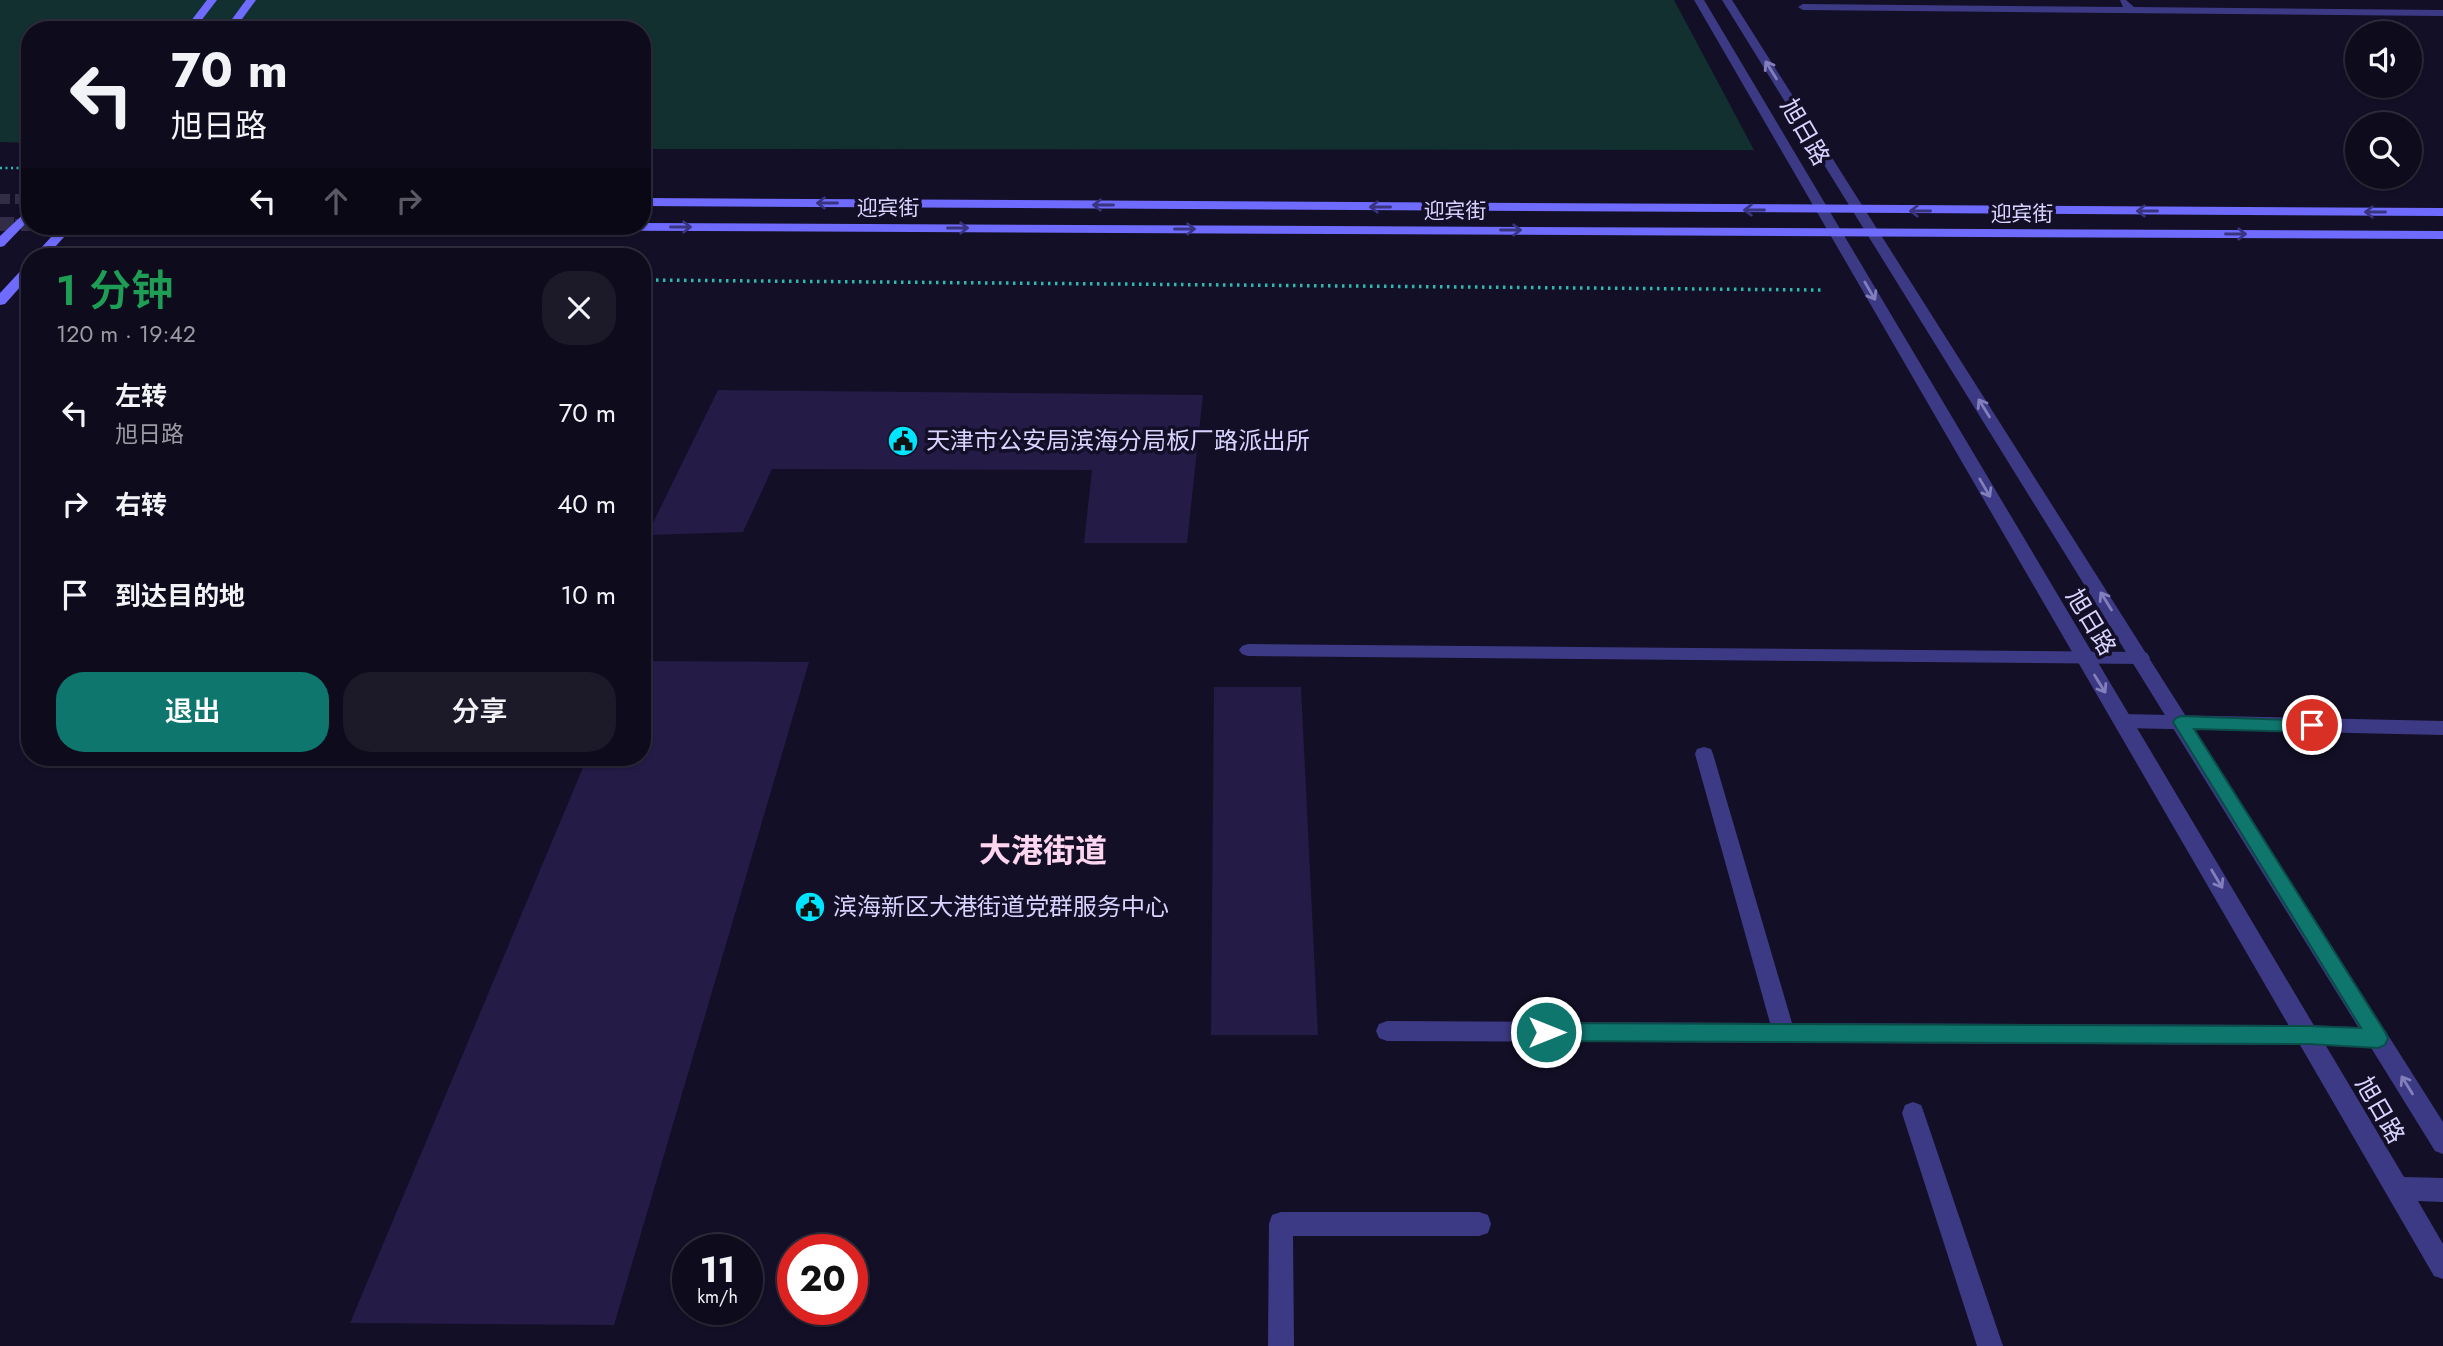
<!DOCTYPE html>
<html lang="zh">
<head>
<meta charset="utf-8">
<style>
  body { margin:0; font-family:Jost,"Noto Sans SC",sans-serif; background:#1c1929; color:#f1f3f6; height:100vh; display:flex; flex-direction:column; font-size:26px; white-space:nowrap }
  * { box-sizing:border-box; margin:0 }
  p { font-size:23px; color:#9b9ba3 }
  .icon { flex:none; width:38px; height:38px; fill:none; stroke:currentColor; stroke-width:2; stroke-linecap:round; stroke-linejoin:round }
  .map { position:relative; flex:1; overflow:hidden }
  .drawer { position:absolute; left:21px; top:248px; width:630px; height:518px; display:flex; flex-direction:column; background:#0e0b1c; border-radius:28px; box-shadow:0 2px 5px #0004,0 0 0 2px #2e2b3b }
  .drawer>* { flex:none }
  .hud { position:absolute; left:21px; top:21px; width:630px; height:214px; border-radius:28px; box-shadow:0 2px 5px #0004,0 0 0 2px #2e2b3b; background:#0e0b1c; color:#f1f3f6; overflow:hidden }
  .fabs { position:absolute; left:2345px; top:21px; display:grid; gap:14px }
  .fabs a { display:grid; place-items:center; width:77px; height:77px; border-radius:50%; background:#0e0b1c; box-shadow:0 2px 5px #0004,0 0 0 2px #2e2b3b; font-size:35px }
  .speed { position:absolute; left:672px; top:1234px; display:flex; gap:14px; font-size:35px; font-weight:700; text-align:center }
  .speed>* { display:grid; place-content:center; width:91px; height:91px; border-radius:50%; background:#0e0b1c; box-shadow:0 2px 5px #0004,0 0 0 2px #2e2b3b; line-height:1 }
  .speed small { font-size:18px; font-weight:400 }
  .speed .limit { border:10px solid #d22; background:#fff; color:#111 }
  .pin { position:absolute; display:grid; place-items:center; width:60px; height:60px; color:#fff; margin:-30px; border:4px solid #fff; border-radius:50%; box-shadow:0 2px 7px #0007 }
  .me { position:absolute; width:77px; margin:-38px; rotate:90deg; stroke-linejoin:round; filter:drop-shadow(0 0 5px #0008) }
  .turn { display:flex; align-items:center; gap:24px; height:147px; padding:0 35px; font-size:32px }
  .turn .icon { width:91px; height:91px; stroke-width:2.5 }
  .turn b { display:block; font-size:49px; line-height:60px }
  .lanes { display:flex; align-items:center; height:66px; padding:0 35px; background:#0003; justify-content:center; gap:35px; direction:ltr }
  .lanes .off { opacity:.35 }
  .round { display:grid; place-items:center; flex:none; width:74px; height:74px; border-radius:28px; background:#1c1929 }
  .summary { display:flex; align-items:center; justify-content:space-between; height:119px; padding:0 35px }
  h1 { font-size:42px; font-weight:600; line-height:52px; color:#1e9e55 }
  .cta { display:flex; gap:14px; margin-top:auto; padding:14px 35px }
  .cta a { flex:1; height:80px; border-radius:28px; background:#0f766e; color:#fff; font-size:28px; font-weight:600; line-height:80px; text-align:center }
  .cta a+a { background:#1c1929; color:#f1f3f6 }
  ul { padding:0; list-style:none }
  li { display:flex; align-items:center; gap:21px; height:91px; padding:0 35px }
  li div { flex:1 }
  li b { display:block; font-size:26px }
  li em { font-style:normal }
  .map>svg:first-child { display:block }
  .green { fill:#12302f }
  .building { fill:#241b47 }
  .lines { fill:none; stroke-linecap:round; stroke-linejoin:round }
  .secondary-tunnel-far1 { stroke:#312d47; stroke-width:10; stroke-dasharray:10 5; stroke-linecap:butt }
  .secondary-tunnel { stroke:#312d47; stroke-width:14; stroke-dasharray:14 7; stroke-linecap:butt }
  .path-far1 { stroke:#2fb8b0; stroke-width:2.5; stroke-dasharray:2 3.5; stroke-linecap:butt }
  .path { stroke:#2fb8b0; stroke-width:3.5; stroke-dasharray:2.5 4.5; stroke-linecap:butt }
  .lane { fill:#3d3a85; fill-rule:evenodd }
  .street { fill:#3d3a85; fill-rule:evenodd }
  .secondary { fill:#6f6bff; fill-rule:evenodd }
  .oneway { stroke:#837fbc }
  .oneway2 { stroke:#38347d }
  .route { fill:#0f766e; stroke:#0a4d48; stroke-width:2 }
  .labels { text-anchor:middle; stroke-width:7; stroke-linejoin:round; paint-order:stroke }
  .far-street-label { font-size:21px; fill:#d9d4ff; stroke:#130f26 }
  .street-label { font-size:24px; fill:#d9d4ff; stroke:#130f26 }
  .poi-label { font-size:24px; fill:#d9d4ff; stroke:#130f26; text-anchor:start }
  .district-label { font-size:32px; font-weight:bold; fill:#ffd6f0; stroke:#130f26 }
</style>
</head>
<body>
<div class="map">
<svg width="2443" height="1346" viewBox="0 0 2443 1346">
  <rect width="100%" height="100%" fill="#130f26"/>
  <polygon class="green" points="0,0 1674,0 1754,150 642,149 642,30 30,30 30,143 0,142"/>
  <g class="building">
    <polygon points="718,390 1203,395 1187,543 1084,543 1092,470 772,469 743,532 647,535"/>
    <polygon points="642,661 809,662 614,1325 350,1323 587,758 642,758"/>
    <polygon points="1214,687 1301,687 1318,1035 1211,1035"/>
  </g>
  <g class="lines">
    <g class="secondary-tunnel-far1">
      <polyline points="0,199 30,199"/>
      <polyline points="0,224 30,224"/>
    </g>
    <polyline class="secondary-tunnel" points="0,224 30,224"/>
    <polyline class="path-far1" points="0,168 30,168"/>
    <polyline class="path" points="642,280 1821,290"/>
    <g class="lane">
      <polygon points="2120,0 2126,0 2134,7 2443,10 2443,16 1803,10 1798,7 1803,4 2123,7"/>
      <polygon points="1248,644 2141,652 2147,653 2150,658 2147,663 2141,664 1248,656 1242,654 1239,650 1242,646"/>
      <polygon points="2123,714 2443,721 2443,735 2123,728 2117,726 2114,721 2117,716"/>
      <polygon points="1704,747 1711,749 1713,754 1792,1023 2308,1025 2378,1028 2386,1031 2389,1038 2386,1045 2378,1048 2308,1045 1387,1041 1379,1038 1376,1031 1379,1024 1387,1021 1770,1023 1695,754 1697,749"/>
      <polygon points="1913,1102 1921,1105 1924,1113 2003,1346 1977,1346 1902,1113 1905,1105"/>
      <polygon points="1281,1212 1479,1212 1488,1215 1491,1224 1488,1233 1479,1236 1293,1236 1294,1346 1268,1346 1269,1224 1272,1215"/>
    </g>
    <g class="street">
      <polygon points="1694,0 1704,0 2404,1177 2443,1178 2443,1202 2418,1201 2443,1244 2443,1279 2434,1276"/>
      <polygon points="1722,0 1732,0 2443,1122 2443,1154 2435,1151"/>
    </g>
    <g class="secondary">
      <polygon points="207,0 217,0 194,30 184,30"/>
      <polygon points="246,0 256,0 234,30 224,30"/>
      <polygon points="642,198 2443,208 2443,216 642,206"/>
      <polygon points="30,208 30,219 4,246 0,247 0,236"/>
      <polygon points="642,223 2443,231 2443,239 466,230 460,226 642,226"/>
      <polygon points="61,226 74,226 46,257 33,257"/>
      <polygon points="30,264 30,276 5,304 0,305 0,293 26,265"/>
    </g>
  </g>
  <defs><path id="oneway-shaft" d="M-6 0H5M1.5-3L5.5 0L1.5 3" fill="none" stroke-width="1.6" stroke-linecap="round" stroke-linejoin="round" transform="scale(1.75)"/></defs>
  <g class="oneway">
    <use href="#oneway-shaft" transform="translate(1771 70) rotate(-122)"/>
    <use href="#oneway-shaft" transform="translate(1870 291) rotate(60)"/>
    <use href="#oneway-shaft" transform="translate(1984 408) rotate(-122)"/>
    <use href="#oneway-shaft" transform="translate(1985 488) rotate(60)"/>
    <use href="#oneway-shaft" transform="translate(2106 601) rotate(-122)"/>
    <use href="#oneway-shaft" transform="translate(2100 684) rotate(58)"/>
    <use href="#oneway-shaft" transform="translate(2217 879) rotate(59)"/>
    <use href="#oneway-shaft" transform="translate(2407 1085) rotate(-122)"/>
  </g>
  <g class="oneway2">
    <use href="#oneway-shaft" transform="translate(827 203) rotate(-180)"/>
    <use href="#oneway-shaft" transform="translate(1103 205) rotate(-180)"/>
    <use href="#oneway-shaft" transform="translate(1380 207) rotate(-180)"/>
    <use href="#oneway-shaft" transform="translate(1754 210) rotate(-180)"/>
    <use href="#oneway-shaft" transform="translate(1920 211) rotate(-180)"/>
    <use href="#oneway-shaft" transform="translate(2147 211) rotate(-180)"/>
    <use href="#oneway-shaft" transform="translate(2375 212) rotate(-180)"/>
    <use href="#oneway-shaft" transform="translate(681 227)"/>
    <use href="#oneway-shaft" transform="translate(958 228)"/>
    <use href="#oneway-shaft" transform="translate(1185 229)"/>
    <use href="#oneway-shaft" transform="translate(1511 230)"/>
    <use href="#oneway-shaft" transform="translate(2236 234)"/>
  </g>
  <polygon class="route" points="2181,716 2318,721 2320,725 2312,732 2194,729 2385,1032 2388,1038 2385,1045 2378,1048 2308,1044 1546,1041 1539,1039 1536,1032 1539,1026 1546,1023 2308,1026 2361,1028 2176,727 2173,722 2176,718"/>
  <defs>
    <g id="civic-disc" transform="scale(1.575)"><circle r="9.5" fill="#00e5ff" stroke="#130f26"/><path d="M-.6-6.5H3V-4.5H.6V-3L4-1V1h2V6H-6V1h2V-1L-.6-3ZM-1.2 2.5V6h2.4V2.5Z" fill="#111"/></g>
  </defs>
  <g fill-rule="evenodd">
    <use href="#civic-disc" x="903" y="441"/>
    <use href="#civic-disc" x="810" y="907"/>
  </g>
  <g class="labels">
    <g class="far-street-label">
      <text x="888" y="215">迎宾街</text>
      <text x="1455" y="218">迎宾街</text>
      <text x="2022" y="221">迎宾街</text>
    </g>
    <g class="street-label">
      <text transform="translate(1805 132) rotate(60)" y="8">旭日路</text>
      <text transform="translate(2091 622) rotate(59)" y="8">旭日路</text>
      <text transform="translate(2380 1110) rotate(60)" y="8">旭日路</text>
    </g>
    <g class="poi-label">
      <text x="926" y="449">天津市公安局滨海分局板厂路派出所</text>
      <text x="833" y="915">滨海新区大港街道党群服务中心</text>
    </g>
    <g class="district-label">
      <text x="1043" y="862">大港街道</text>
    </g>
  </g>
</svg>
<div class="fabs">
<a><svg class="icon" aria-label="sound" viewBox="0 0 24 24"><path d="M4 9h4l5-4v14l-5-4H4zM17 9q2 3 0 6"/></svg></a>
<a><svg class="icon" aria-label="search" viewBox="0 0 24 24"><circle cx="10" cy="10" r="6"/><path d="M15 15l6 6"/></svg></a>
</div>
<div class="speed"><div>11<small>km/h</small></div><div class="limit">20</div></div>
<div class="pin" style="left:2312px;top:725px;background:#d93025"><svg class="icon" aria-label="arrive" viewBox="0 0 24 24"><path d="M6 21V4h12l-3 4 3 4H6"/></svg></div>
<svg class="me" style="left:1546px;top:1032px" viewBox="-20 -20 40 40"><circle r="17" fill="#0f766e" stroke="#fff" stroke-width="3"/><path d="M0-11L8 9 0 5-8 9z" fill="#fff"/></svg>
<div class="hud">
<div class="turn"><svg class="icon" aria-label="left" viewBox="0 0 24 24"><path d="M17 20v-9H6M10 6l-5 5 5 5"/></svg><div><b>70 m</b>旭日路</div></div>
<div class="lanes"><svg class="icon" aria-label="left" viewBox="0 0 24 24"><path d="M17 20v-9H6M10 6l-5 5 5 5"/></svg><svg class="icon off" aria-label="ahead" viewBox="0 0 24 24"><path d="M12 20V5M6 11l6-6 6 6"/></svg><svg class="icon off" aria-label="right" viewBox="0 0 24 24"><path d="M7 20v-9h11M14 6l5 5-5 5"/></svg></div>
</div>
<section class="drawer">
<div class="summary"><div><h1>1 分钟</h1><p>120 m · 19:42</p></div><a class="round"><svg class="icon" aria-label="close" viewBox="0 0 24 24"><path d="M6 6l12 12M18 6L6 18"/></svg></a></div>
<ul>
<li><svg class="icon" aria-label="left" viewBox="0 0 24 24"><path d="M17 20v-9H6M10 6l-5 5 5 5"/></svg><div><b>左转</b><p>旭日路</p></div><em>70 m</em></li>
<li><svg class="icon" aria-label="right" viewBox="0 0 24 24"><path d="M7 20v-9h11M14 6l5 5-5 5"/></svg><div><b>右转</b></div><em>40 m</em></li>
<li><svg class="icon" aria-label="arrive" viewBox="0 0 24 24"><path d="M6 21V4h12l-3 4 3 4H6"/></svg><div><b>到达目的地</b></div><em>10 m</em></li>
</ul>
<div class="cta"><a>退出</a><a>分享</a></div>
</section>
</div>
</body>
</html>
